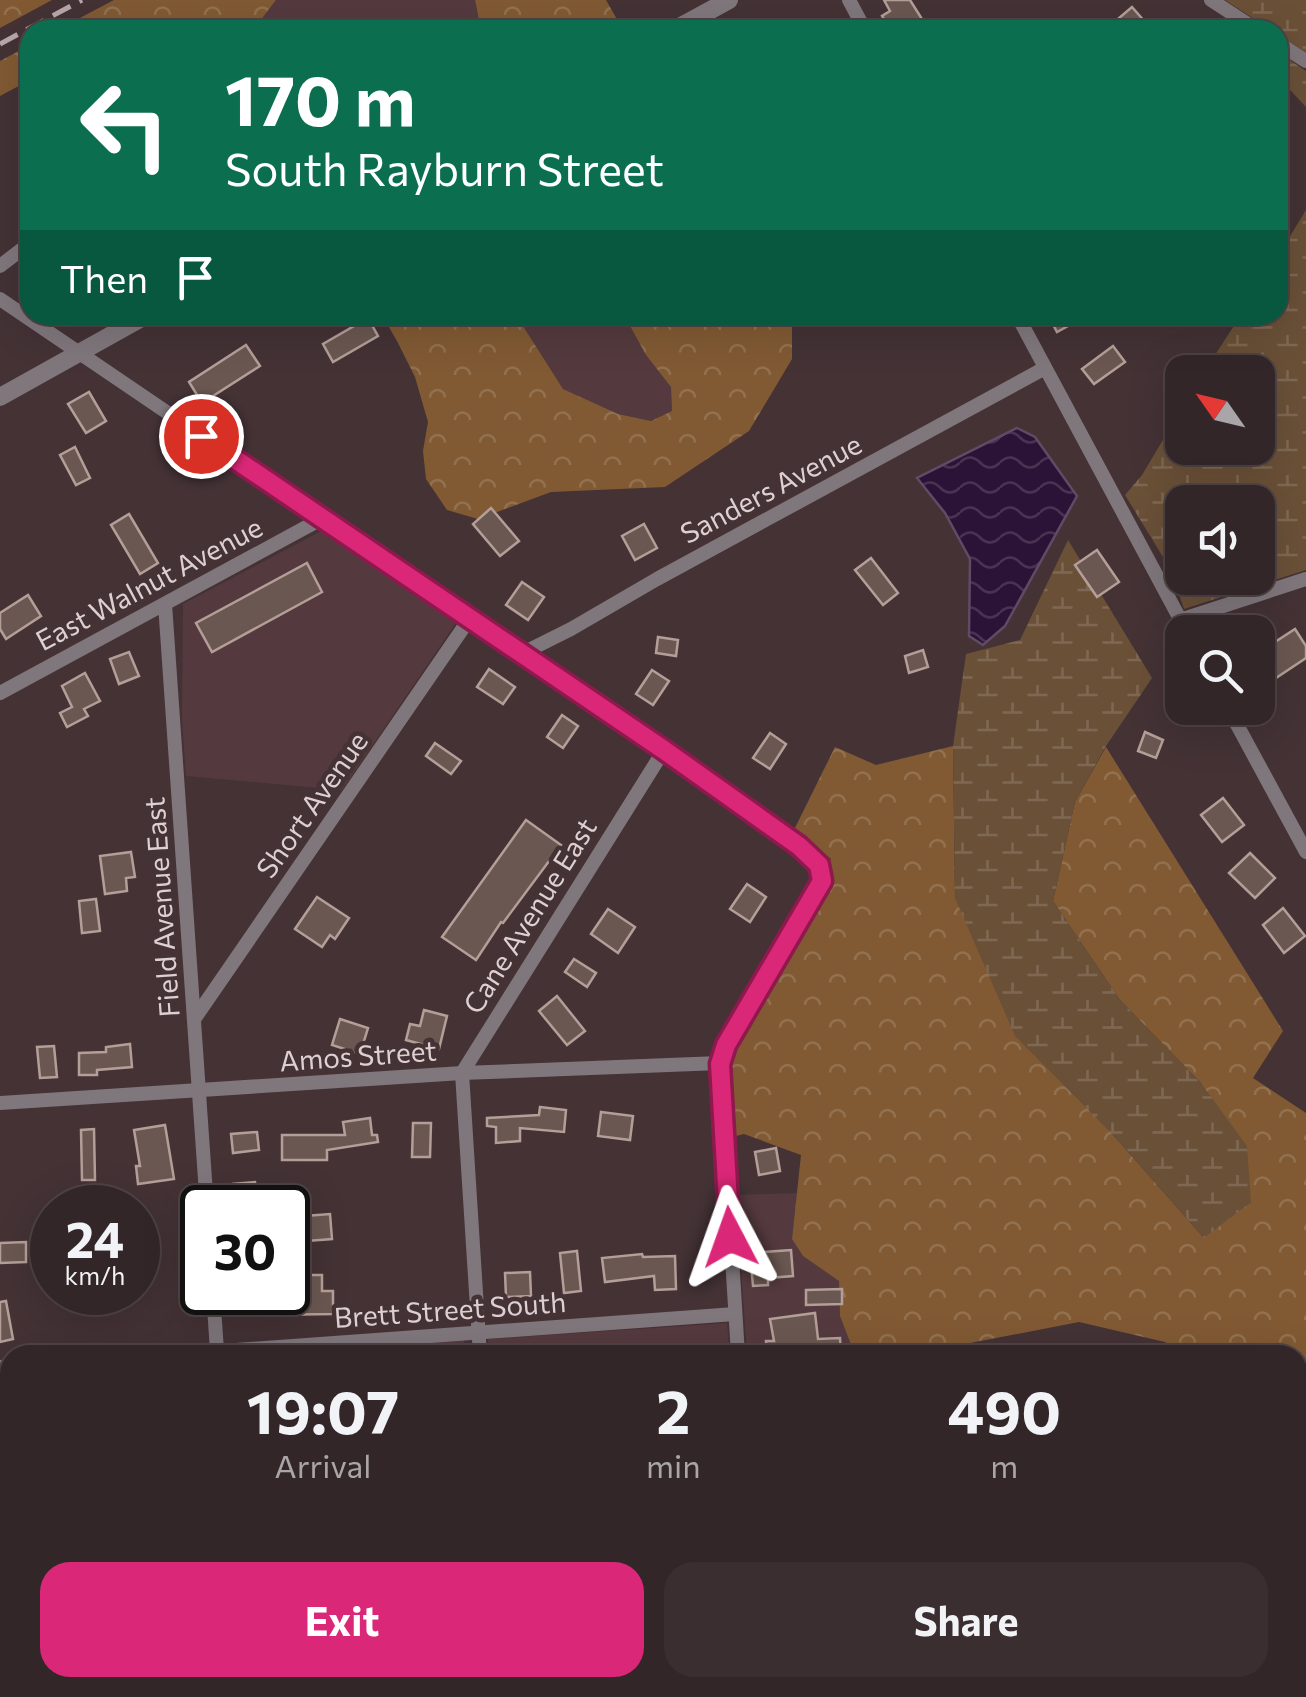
<!DOCTYPE html>
<html lang="en">
<head>
<meta charset="utf-8">
<style>
  body { margin:0; font-family:Commissioner,sans-serif; background:#3b2e30; color:#f1f3f6; height:100vh; display:flex; flex-direction:column; font-size:38px; white-space:nowrap }
  * { box-sizing:border-box; margin:0 }
  p { font-size:32px; color:#a9a5a8 }
  .icon { flex:none; width:55px; height:55px; fill:none; stroke:currentColor; stroke-width:2; stroke-linecap:round; stroke-linejoin:round }
  .map { position:relative; flex:1; overflow:hidden }
  .side { position:absolute; left:0px; top:1345px; width:1308px; height:352px; display:flex; flex-direction:column; background:#332628; border-radius:30px 30px 0 0; box-shadow:0 10px 40px #0002,0 0 0 2px #4e4345 }
  .side>* { flex:none }
  .banner { position:absolute; left:20px; top:20px; width:1268px; height:305px; border-radius:30px; box-shadow:0 10px 40px #0002,0 0 0 2px #4e4345; background:#0b6e4f; color:#fff; overflow:hidden }
  .needle { width:65px; rotate:304deg }
  .tools { position:absolute; left:1165px; top:355px; display:grid; gap:20px }
  .tools a { display:grid; place-items:center; width:110px; height:110px; border-radius:20px; background:#332628; box-shadow:0 10px 40px #0002,0 0 0 2px #4e4345; font-size:50px }
  .speed { position:absolute; left:30px; top:1185px; display:flex; gap:20px; font-size:50px; font-weight:700; text-align:center }
  .speed>* { display:grid; place-content:center; width:130px; height:130px; border-radius:50%; background:#332628; box-shadow:0 10px 40px #0002,0 0 0 2px #4e4345; line-height:1 }
  .speed small { font-size:25px; font-weight:400 }
  .speed .limit { border:5px solid #111; border-radius:15px; background:#fff; color:#111 }
  .pin { position:absolute; display:grid; place-items:center; width:85px; height:85px; color:#fff; margin:-42px; border:5px solid #fff; border-radius:50%; box-shadow:0 2px 10px #0007 }
  .me { position:absolute; width:110px; margin:-55px; rotate:356deg; stroke-linejoin:round; filter:drop-shadow(0 0 8px #0008) }
  .turn { display:flex; align-items:center; gap:35px; height:210px; padding:0 40px; font-size:45px }
  .turn .icon { width:130px; height:130px; stroke-width:2.5 }
  .turn b { display:block; font-size:70px; line-height:85px }
  .then { display:flex; align-items:center; height:95px; padding:0 40px; background:#0003; gap:20px; font-size:38px }
  .eta { display:flex; justify-content:space-evenly; align-items:center; height:170px; text-align:center }
  .eta b { font-size:60px; font-weight:700; line-height:70px }
  .primary-button { display:flex; gap:20px; margin-top:auto; padding:20px 40px }
  .primary-button a { flex:1; height:115px; border-radius:30px; background:#db2777; color:#fff; font-size:40px; font-weight:700; line-height:115px; text-align:center }
  .primary-button a+a { background:#3b2e30; color:#f1f3f6 }
  .map>svg:first-child { display:block }
  .built { fill:#543a3e }
  .forest { fill:url(#forest-crowns) }
  .wetland { fill:url(#wetland-marsh); fill-rule:evenodd }
  .water { fill:url(#water-waves); stroke:#604b66; stroke-width:2.5 }
  .building { fill:#6a5751; stroke:#b49e98; stroke-width:2.5 }
  .lines { fill:none; stroke-linecap:round; stroke-linejoin:round }
  .path { stroke:#8d7e80; stroke-width:2.5; stroke-dasharray:10 5; stroke-linecap:butt }
  .service { stroke:#7f777c; stroke-width:8 }
  .minor { stroke:#7f777c; stroke-width:14 }
  .tertiary { stroke:#7f777c; stroke-width:18 }
  .primary { stroke:#c5b5bf; stroke-width:22 }
  .rail { stroke:#b6a7aa; stroke-width:5; stroke-dasharray:20 10; stroke-linecap:butt }
  .route-casing { stroke:#8e194d; stroke-width:25 }
  .route { stroke:#db2777; stroke-width:18 }
  .labels { text-anchor:middle; stroke-width:9; stroke-linejoin:round; paint-order:stroke }
  .street-label { font-size:28px; fill:#ddd0d2; stroke:#443235 }
</style>
</head>
<body>
<div class="map">
<svg width="1306" height="1697" viewBox="0 0 1306 1697">
  <defs>
    <pattern id="forest-crowns" width="20" height="18" patternUnits="userSpaceOnUse" patternTransform="scale(2.5)"><rect width="20" height="18" fill="#815a34"/><path d="M2 6a3 3 0 1 1 6 0M12 15a3 3 0 1 1 6 0" fill="none" stroke="#927150"/></pattern>
    <pattern id="wetland-marsh" width="20" height="14" patternUnits="userSpaceOnUse" patternTransform="scale(2.5)"><rect width="20" height="14" fill="#6a5037"/><path d="M1 5h8M5 5V1M11 12h8M15 12V8" fill="none" stroke="#7f6853"/></pattern>
    <pattern id="water-waves" width="16" height="10" patternUnits="userSpaceOnUse" patternTransform="scale(2.5)"><rect width="16" height="10" fill="#2b1237"/><path d="M0 5q4-4 8 0t8 0" fill="none" stroke="#493353"/></pattern>
  </defs>
  <rect width="100%" height="100%" fill="#443235"/>
  <g class="built">
    <polygon points="276,0 475,0 481,30 253,30"/>
    <polygon points="516,315 624,315 646,355 671,386 672,411 651,421 618,414 563,389"/>
    <polygon points="325,529 458,620 342,790 186,776 182,720 183,604"/>
    <polygon points="797,1193 792,1239 803,1256 839,1281 840,1316 855,1355 880,1353 880,1355 747,1355 736,1195"/>
    <polygon points="727,1323 730,1355 488,1355 488,1339"/>
    <polygon points="464,1339 465,1355 238,1355"/>
    <polygon points="10,1371 10,1597 0,1597 0,1372"/>
    <polygon points="0,1670 10,1671 10,1688 143,1688 178,1697 0,1697"/>
    <polygon points="361,1688 489,1688 489,1697 389,1697"/>
    <polygon points="507,1688 747,1688 748,1697 507,1697"/>
    <polygon points="915,1688 1104,1688 1118,1697 908,1697"/>
  </g>
  <g class="forest">
    <polygon points="0,0 52,0 0,28"/>
    <polygon points="114,0 276,0 253,30 57,30"/>
    <polygon points="475,0 606,0 623,30 481,30"/>
    <polygon points="30,45 30,80 0,96 0,61"/>
    <polygon points="382,315 516,315 563,389 618,414 651,421 672,411 671,387 646,355 624,315 792,315 792,359 749,431 665,487 551,492 478,519 447,510 426,479 423,451 428,422 415,377 397,341"/>
    <path d="M953 746 955 898 1114 1136 1203 1237 1251 1202 1201 1083 1120 1000 1053 901 1075 802 1106 747 1283 1031 1253 1078 1306 1113V1372L1298 1384V1355H1185L1165 1342 1079 1322 944 1348 855 1355 840 1316 839 1281 803 1256 792 1239 801 1155 744 1134 732 1137C730 1107 725 1078 734 1049L830 886 831 877 828 865 831 859 793 832 835 747 876 765Z"/>
  </g>
  <g class="wetland">
    <polygon points="1225,0 1306,0 1306,53 1278,34 1278,30 1271,30"/>
    <polygon points="1278,52 1306,71 1306,107 1278,77"/>
    <path d="M1306 210V570L1184 609 1171 570 1125 495 1142 475 1182 408V448H1258V372H1204L1241 315H1278V256ZM1258 502V578H1182V502Z"/>
    <polygon points="1068,540 1152,678 1106,746 1075,802 1053,901 1120,1000 1201,1083 1247,1146 1251,1202 1204,1238 1114,1136 1015,1036 955,898 953,746 966,654 1020,640"/>
  </g>
  <polygon class="water" points="1017,428 1035,437 1077,496 1005,626 983,645 969,636 970,559 945,513 917,478"/>
  <g class="building">
    <polygon points="884,0 910,0 922,19 903,30 891,30 882,16 890,11"/>
    <polygon points="1132,7 1152,30 1105,30"/>
    <polygon points="1048,315 1088,315 1057,332"/>
    <polygon points="368,318 378,336 333,362 323,344"/>
    <polygon points="246,345 260,366 202,403 189,382"/>
    <polygon points="1113,346 1125,362 1094,384 1082,369"/>
    <polygon points="89,392 106,421 86,433 68,404"/>
    <polygon points="75,447 90,478 76,485 60,455"/>
    <polygon points="491,508 519,541 500,556 473,524"/>
    <polygon points="129,514 158,563 140,574 111,525"/>
    <polygon points="644,524 657,548 635,560 622,536"/>
    <polygon points="1097,550 1119,582 1097,597 1075,565"/>
    <polygon points="871,558 898,593 883,605 855,570"/>
    <polygon points="307,563 322,592 212,652 196,623"/>
    <polygon points="522,582 544,597 528,620 506,605"/>
    <polygon points="28,595 41,616 6,639 0,629 0,613"/>
    <polygon points="1295,629 1306,646 1306,658 1258,690 1258,653"/>
    <polygon points="658,637 678,640 676,656 656,653"/>
    <polygon points="923,650 928,667 909,673 905,656"/>
    <polygon points="129,652 139,676 119,684 110,659"/>
    <polygon points="489,669 515,687 503,704 477,687"/>
    <polygon points="652,670 669,681 653,705 636,694"/>
    <polygon points="85,673 100,701 84,709 88,716 67,727 60,713 72,707 62,686"/>
    <polygon points="562,715 578,726 563,748 547,737"/>
    <polygon points="1145,732 1163,740 1156,758 1138,751"/>
    <polygon points="770,733 786,744 770,769 753,758"/>
    <polygon points="435,743 461,761 451,774 426,756"/>
    <polygon points="1223,798 1244,825 1222,842 1201,815"/>
    <polygon points="526,820 561,845 503,923 501,922 476,960 442,937"/>
    <polygon points="131,852 135,877 126,878 127,891 105,894 100,856"/>
    <polygon points="1250,853 1275,878 1255,898 1229,873"/>
    <polygon points="747,884 766,897 750,922 730,909"/>
    <polygon points="317,897 349,918 335,939 330,935 322,947 295,929"/>
    <polygon points="96,899 100,931 82,933 79,901"/>
    <polygon points="1283,908 1305,936 1284,953 1263,925"/>
    <polygon points="608,909 635,927 618,953 591,934"/>
    <polygon points="574,959 596,973 587,987 565,972"/>
    <polygon points="557,996 585,1031 567,1045 539,1011"/>
    <polygon points="424,1010 447,1016 439,1049 406,1040 410,1024 420,1026"/>
    <polygon points="340,1019 368,1028 360,1054 332,1045"/>
    <polygon points="130,1044 132,1067 97,1070 97,1075 79,1075 79,1053 106,1052 106,1047"/>
    <polygon points="54,1046 57,1077 40,1078 37,1047"/>
    <polygon points="540,1107 566,1110 564,1132 520,1128 520,1141 496,1143 496,1127 487,1126 487,1118 539,1115"/>
    <polygon points="601,1112 633,1116 630,1140 598,1136"/>
    <polygon points="370,1118 372,1135 377,1135 378,1142 327,1150 327,1160 282,1160 282,1135 345,1135 343,1122"/>
    <polygon points="413,1123 431,1123 430,1157 412,1157"/>
    <polygon points="165,1125 174,1179 138,1184 136,1166 140,1166 134,1130"/>
    <polygon points="94,1129 95,1180 82,1180 81,1130"/>
    <polygon points="257,1132 259,1150 233,1153 231,1134"/>
    <polygon points="776,1148 780,1171 759,1175 755,1152"/>
    <polygon points="255,1182 256,1188 263,1187 265,1208 235,1208 233,1184"/>
    <polygon points="330,1214 332,1239 307,1241 305,1216"/>
    <polygon points="26,1242 26,1262 0,1263 0,1243"/>
    <polygon points="791,1250 793,1276 768,1278 768,1285 753,1286 750,1253"/>
    <polygon points="577,1251 581,1291 564,1293 560,1253"/>
    <polygon points="642,1254 643,1257 675,1256 676,1289 655,1290 654,1276 605,1282 602,1258"/>
    <polygon points="530,1272 531,1296 506,1297 505,1273"/>
    <polygon points="301,1275 322,1275 322,1291 333,1291 333,1314 268,1315 267,1298 292,1296 293,1291 301,1291"/>
    <polygon points="842,1289 842,1304 806,1305 806,1290"/>
    <polygon points="6,1301 13,1339 0,1342 0,1302"/>
    <polygon points="815,1313 818,1339 840,1338 841,1355 767,1355 766,1341 774,1341 770,1319"/>
  </g>
  <g class="lines">
    <g class="path">
      <polyline points="0,1617 10,1618"/>
      <polyline points="0,1670 10,1670"/>
      <polyline points="138,1688 188,1697"/>
      <polyline points="347,1688 373,1697"/>
    </g>
    <g class="service">
      <polyline points="525,1688 527,1697"/>
      <polyline points="621,1697 622,1688"/>
    </g>
    <g class="minor">
      <polyline points="849,0 865,30"/>
      <polyline points="1211,0 1257,30"/>
      <polyline points="1278,43 1306,61"/>
      <polyline points="0,266 30,243"/>
      <polyline points="0,299 664,750 799,845 819,865 822,881 725,1045 720,1063 738,1355"/>
      <polyline points="1017,315 1187,632"/>
      <polyline points="165,604 207,1208"/>
      <polyline points="1180,620 1306,579"/>
      <polyline points="521,654 571,629 657,579 1045,368"/>
      <polyline points="0,693 323,518"/>
      <polyline points="1228,708 1306,852"/>
      <polyline points="195,1018 470,618"/>
      <polyline points="0,1103 462,1073 720,1063"/>
      <polyline points="213,1292 217,1351"/>
      <polyline points="168,1355 735,1314"/>
      <polyline points="480,1355 462,1073 664,750"/>
      <polyline points="0,1367 10,1366"/>
      <polyline points="1298,1400 1306,1388"/>
      <polyline points="1298,1498 1306,1504"/>
      <polyline points="498,1688 498,1697"/>
      <polyline points="756,1688 757,1697"/>
      <polyline points="1118,1688 1132,1697"/>
      <polyline points="897,1697 904,1688"/>
    </g>
    <g class="tertiary">
      <polyline points="674,30 729,0"/>
      <polyline points="0,397 147,315"/>
    </g>
    <g class="primary">
      <polyline points="0,1642 10,1643"/>
      <polyline points="255,1688 287,1697"/>
    </g>
    <polyline class="rail" points="0,44 82,0"/>
  </g>
  <g class="lines">
    <g class="route-casing">
      <polyline id="route" points="201,436 664,750 799,846 819,865 822,881 726,1045 720,1064 730,1237"/>
    </g>
    <use href="#route" class="route"/>
  </g>
  <g class="labels">
    <g class="street-label">
      <text transform="translate(771 489) rotate(-28)" y="10">Sanders Avenue</text>
      <text transform="translate(149 584) rotate(-28)" y="10">East Walnut Avenue</text>
      <text transform="translate(312 805) rotate(-55)" y="10">Short Avenue</text>
      <text transform="translate(162 907) rotate(-94)" y="10">Field Avenue East</text>
      <text transform="translate(530 916) rotate(-58)" y="10">Cane Avenue East</text>
      <text transform="translate(358 1056) rotate(-4)" y="10">Amos Street</text>
      <text transform="translate(450 1310) rotate(-4)" y="10">Brett Street South</text>
    </g>
  </g>
</svg>
<div class="tools">
<a><svg class="needle" viewBox="-14 -14 28 28"><path d="M0-13l5 13h-10z" fill="#e53935"/><path d="M0 13l5-13h-10z" fill="#a9a5a8"/></svg></a>
<a><svg class="icon" aria-label="sound" viewBox="0 0 24 24"><path d="M4 9h4l5-4v14l-5-4H4zM17 9q2 3 0 6"/></svg></a>
<a><svg class="icon" aria-label="search" viewBox="0 0 24 24"><circle cx="10" cy="10" r="6"/><path d="M15 15l6 6"/></svg></a>
</div>
<div class="speed"><div>24<small>km/h</small></div><div class="limit">30</div></div>
<div class="pin" style="left:201px;top:436px;background:#d93025"><svg class="icon" aria-label="arrive" viewBox="0 0 24 24"><path d="M6 21V4h12l-3 4 3 4H6"/></svg></div>
<svg class="me" style="left:730px;top:1237px" viewBox="-20 -20 40 40"><path d="M0-17L14 15 0 8-14 15z" fill="#db2777" stroke="#fff" stroke-width="4"/></svg>
<div class="banner">
<div class="turn"><svg class="icon" aria-label="left" viewBox="0 0 24 24"><path d="M17 20v-9H6M10 6l-5 5 5 5"/></svg><div><b>170 m</b>South Rayburn Street</div></div>
<div class="then">Then<svg class="icon" aria-label="arrive" viewBox="0 0 24 24"><path d="M6 21V4h12l-3 4 3 4H6"/></svg></div>
</div>
<section class="side">
<div class="eta">
<div><b>19:07</b><p>Arrival</p></div>
<div><b>2</b><p>min</p></div>
<div><b>490</b><p>m</p></div>
</div>
<div class="primary-button"><a>Exit</a><a>Share</a></div>
</section>
</div>
</body>
</html>
